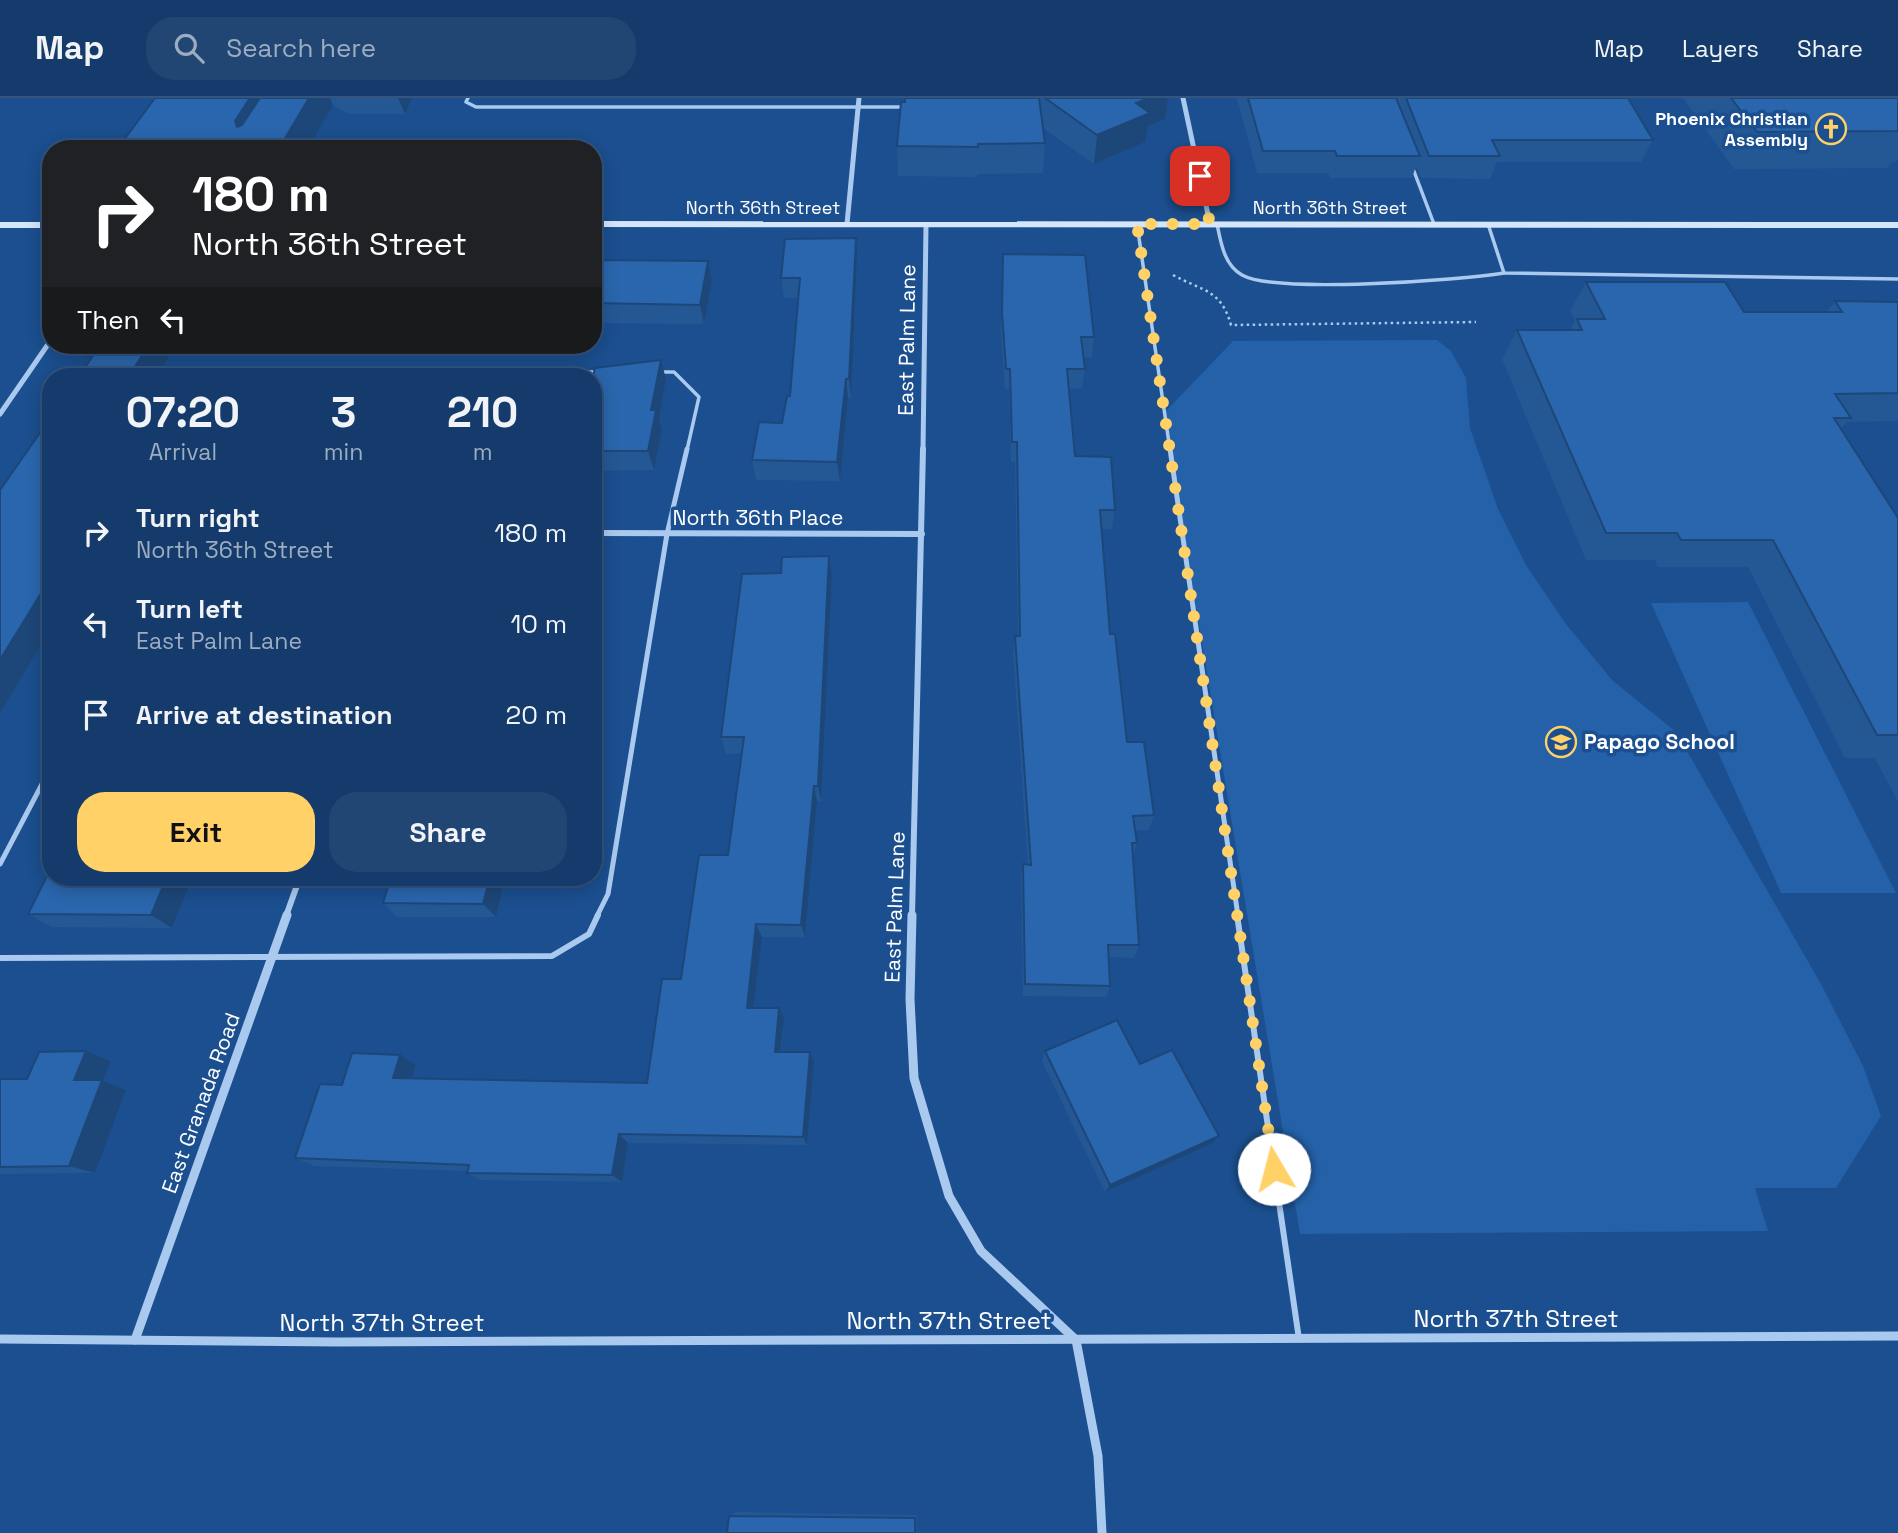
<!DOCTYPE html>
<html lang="en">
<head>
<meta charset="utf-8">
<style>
  body { margin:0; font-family:"Space Grotesk",sans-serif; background:#214673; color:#f1f3f6; height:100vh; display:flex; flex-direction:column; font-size:26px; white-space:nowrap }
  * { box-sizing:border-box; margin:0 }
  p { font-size:23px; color:#9dadc1 }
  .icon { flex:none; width:38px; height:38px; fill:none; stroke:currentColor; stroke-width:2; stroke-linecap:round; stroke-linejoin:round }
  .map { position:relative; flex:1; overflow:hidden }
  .panel { position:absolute; left:42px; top:270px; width:560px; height:518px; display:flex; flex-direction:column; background:#143b6b; border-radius:28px; box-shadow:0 4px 18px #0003,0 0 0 2px #33557e }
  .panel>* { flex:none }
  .banner { position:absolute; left:42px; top:42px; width:560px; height:214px; border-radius:28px; box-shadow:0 4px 18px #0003,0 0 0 2px #33557e; background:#202124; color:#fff; overflow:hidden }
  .pin { position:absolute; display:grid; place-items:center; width:60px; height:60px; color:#fff; margin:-30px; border-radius:14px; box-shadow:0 4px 10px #0006 }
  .me { position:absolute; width:77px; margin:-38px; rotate:352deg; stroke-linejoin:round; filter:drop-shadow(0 0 5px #0008) }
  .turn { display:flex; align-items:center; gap:24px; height:147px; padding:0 35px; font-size:32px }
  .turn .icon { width:91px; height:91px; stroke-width:2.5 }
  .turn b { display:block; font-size:49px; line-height:60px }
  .then { display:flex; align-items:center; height:66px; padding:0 35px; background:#0003; gap:14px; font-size:26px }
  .eta { display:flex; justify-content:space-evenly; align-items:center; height:119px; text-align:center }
  .eta b { font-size:42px; font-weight:600; line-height:49px }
  .primary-button { display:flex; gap:14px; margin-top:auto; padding:14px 35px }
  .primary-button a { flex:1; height:80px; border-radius:28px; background:#ffd166; color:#111; font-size:28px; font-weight:600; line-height:80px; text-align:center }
  .primary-button a+a { background:#214673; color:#f1f3f6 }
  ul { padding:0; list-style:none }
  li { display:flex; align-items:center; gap:21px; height:91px; padding:0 35px }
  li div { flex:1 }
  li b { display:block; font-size:26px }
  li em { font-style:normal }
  header { display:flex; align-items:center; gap:42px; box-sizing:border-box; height:98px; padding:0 35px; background:#143b6b; border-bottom:2px solid #33557e }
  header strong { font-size:33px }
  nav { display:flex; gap:38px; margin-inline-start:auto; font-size:24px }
  .search { width:490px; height:63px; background:#214673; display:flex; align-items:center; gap:18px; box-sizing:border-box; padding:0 24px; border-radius:28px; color:#9dadc1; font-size:26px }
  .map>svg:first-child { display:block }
  .green { fill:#2461a8 }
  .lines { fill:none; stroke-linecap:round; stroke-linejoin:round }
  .path { stroke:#a9c9ee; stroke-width:2.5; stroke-dasharray:2.5 3.5; stroke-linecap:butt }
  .lane-far2 { stroke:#a9c9ee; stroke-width:3.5 }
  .lane-far1 { stroke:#a9c9ee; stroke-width:5 }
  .lane { stroke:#a9c9ee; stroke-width:6 }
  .street-far2 { stroke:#a9c9ee; stroke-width:5 }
  .street-far1 { stroke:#a9c9ee; stroke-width:6 }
  .street { stroke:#a9c9ee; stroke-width:9 }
  .secondary { fill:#d6e6fa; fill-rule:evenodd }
  .wall { fill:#245895 }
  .shaded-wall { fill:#1d4779 }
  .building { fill:#2a66ad; stroke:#1d4779; stroke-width:2 }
  .route { stroke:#ffd166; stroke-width:12; stroke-dasharray:0 21.6 }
  .labels { text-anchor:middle; stroke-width:7; stroke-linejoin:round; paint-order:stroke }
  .far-poi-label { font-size:18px; font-weight:bold; fill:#fff; stroke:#1b4f8f; text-anchor:end }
  .far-street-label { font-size:18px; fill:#fff; stroke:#1b4f8f }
  .street-label { font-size:21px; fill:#fff; stroke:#1b4f8f }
  .poi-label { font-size:21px; font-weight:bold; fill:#fff; stroke:#1b4f8f; text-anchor:start }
  .near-street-label { font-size:24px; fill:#fff; stroke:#1b4f8f }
</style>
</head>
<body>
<header>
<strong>Map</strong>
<div class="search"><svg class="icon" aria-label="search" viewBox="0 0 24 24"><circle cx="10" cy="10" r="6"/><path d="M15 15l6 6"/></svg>Search here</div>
<nav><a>Map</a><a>Layers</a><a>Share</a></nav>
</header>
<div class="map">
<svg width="1898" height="1435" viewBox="0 0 1898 1435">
  <rect width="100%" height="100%" fill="#1b4f8f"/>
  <g class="green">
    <polygon points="1437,242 1451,253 1466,280 1470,330 1498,411 1526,467 1566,526 1612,582 1676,634 1821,886 1863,968 1881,1018 1836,1090 1755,1090 1768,1133 1300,1136 1164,315 1233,243"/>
    <polygon points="1748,504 1896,795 1781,795 1651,505"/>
  </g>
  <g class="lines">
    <path class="path" d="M1173 177C1202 193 1221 191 1231 227L1476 224"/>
    <g class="lane-far2">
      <polyline points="468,0 466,4 476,9 906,9"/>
      <polyline points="1412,68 1434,126"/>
      <polyline points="1137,126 1170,352"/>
      <path d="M1217 126C1221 145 1224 167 1242 177 1275 196 1460 182 1504 175"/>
      <polyline points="1488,126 1504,175 1898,181"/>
      <polyline points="658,274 674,274 699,299 687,352"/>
      <polyline points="274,278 285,273 599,274"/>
    </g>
    <g class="lane-far1">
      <polyline points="1170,351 1238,818"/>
      <polyline points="0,766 51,669"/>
      <polyline points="597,818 608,796 667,436 687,351"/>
    </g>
    <g class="lane">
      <polyline points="1237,817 1299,1241"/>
      <polyline points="0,860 552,858 589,836 598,817"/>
    </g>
    <g class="street-far2">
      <polyline points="1183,0 1210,126"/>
      <polyline points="847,126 859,0"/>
      <polyline points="0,316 51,242"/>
      <polyline points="923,352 926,127"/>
    </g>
    <g class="street-far1">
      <polyline points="593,435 922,436"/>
      <polyline points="286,818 300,779"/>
      <polyline points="912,818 923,351"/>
    </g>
    <g class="street">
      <polyline points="912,817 910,901 914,980 949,1098 981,1153 1076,1242 1098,1358 1102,1435"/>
      <polyline points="0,1241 338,1244 1898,1238"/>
      <polyline points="135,1242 287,817"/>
    </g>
    <g class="secondary">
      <polygon points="593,123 1898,124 1898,130 593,129"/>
      <rect x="0" y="124" width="51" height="6"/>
    </g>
  </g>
  <g class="wall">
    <polygon points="152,0 412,0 405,16 349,16 333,7 308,51 124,51 121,46 153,3"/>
    <polygon points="905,0 1168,0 1165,21 1148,28 1145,44 1094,66 1043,30 1045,45 1043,75 977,76 977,79 898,78 897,48"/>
    <polygon points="1237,0 1628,0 1653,42 1641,64 1497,64 1490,81 1421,80 1416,68 1412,80 1330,80 1328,75 1257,75"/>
    <polygon points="1683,0 1898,0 1898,61 1896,64 1892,64 1888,70 1734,71"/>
    <polygon points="1003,156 1094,239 1092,259 1084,259 1085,271 1082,290 1069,291 1075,358 1115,412 1112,431 1101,431 1110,536 1127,644 1154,717 1149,732 1135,733 1137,745 1133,759 1139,847 1134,860 1108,859 1110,888 1106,899 1023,898 1021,780 1023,766 1028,767 1013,555 1015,538 1018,538 1015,364 1011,364 1009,291 1005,291 1001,235"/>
    <polygon points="857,160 851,300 848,300 840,383 756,382 752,362 782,325 790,298 798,200 784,200 781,180"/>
    <polygon points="593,162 708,163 712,183 704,226 593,225"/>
    <polygon points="1586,184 1744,214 1826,214 1835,203 1898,204 1898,323 1847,324 1841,331 1898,420 1898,704 1875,660 1845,660 1748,469 1658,469 1655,462 1586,462 1502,261 1517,232 1570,232 1575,223 1570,213"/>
    <polygon points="593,278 666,281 659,321 662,332 654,372 593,373"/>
    <polygon points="829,458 832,477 821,703 817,703 805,839 762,839 753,910 784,921 781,954 814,964 807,1047 628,1045 622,1084 481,1082 467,1075 467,1073 314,1068 295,1060 342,987 400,957 416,967 412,980 647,985 681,881 728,757 742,655 726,656 721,639 781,475"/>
    <polygon points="51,779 193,779 172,830 52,829 28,816"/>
    <polygon points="505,779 496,819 397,819 383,805"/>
    <polygon points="86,953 111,963 103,983 126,992 95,1075 0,1076 0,981 27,981"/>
    <polygon points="1045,953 1140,966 1211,1046 1105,1094 1042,963"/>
    <polygon points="736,1414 917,1417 916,1435 727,1435 729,1418"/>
  </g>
  <g class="shaded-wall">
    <polygon points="250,0 280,0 250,47 237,29 235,23"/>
    <polygon points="309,0 330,0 333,7 308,51 283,51 281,47"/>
    <polygon points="398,0 412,0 405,16"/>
    <polygon points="1149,0 1168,0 1165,21 1148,28 1145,44 1094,66 1097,37 1136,5"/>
    <polygon points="856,140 857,160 851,300 849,281"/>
    <polygon points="708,163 712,183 704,226 700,207"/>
    <polygon points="149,247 176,247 157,278 136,278 132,273"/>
    <polygon points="661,262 666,281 659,321 662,332 654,372 648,353 651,312"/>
    <polygon points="846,281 848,300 840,383 837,364"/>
    <polygon points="829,458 832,477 821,703 818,688"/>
    <polygon points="51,479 51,530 0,615 0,562"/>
    <polygon points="814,688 817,703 805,839 801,827"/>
    <polygon points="167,779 193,779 172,830 151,817"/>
    <polygon points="490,779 505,779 496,819 483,806"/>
    <polygon points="756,826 762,839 752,921 747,910"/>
    <polygon points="779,910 784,921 779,964 775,954"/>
    <polygon points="86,953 111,963 103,983 126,992 95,1075 69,1068 74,982"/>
    <polygon points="810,954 814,964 807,1047 803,1039"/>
    <polygon points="400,957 416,967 409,989 393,980"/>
    <polygon points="619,1036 628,1045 622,1084 612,1077"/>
    <polygon points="1219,1038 1211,1046 1105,1094 1110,1087"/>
  </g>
  <g class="building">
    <polygon points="155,0 250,0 235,23 237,29 242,27 260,0 309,0 281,47 121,46"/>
    <polygon points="905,0 1039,0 1045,45 978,46 978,49 897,48 901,4 905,4"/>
    <polygon points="1045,0 1149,0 1136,5 1150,15 1097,37"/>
    <polygon points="1248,0 1396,0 1420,58 1337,58 1335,53 1263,53"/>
    <polygon points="1406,0 1628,0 1653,42 1492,42 1500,58 1429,58"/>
    <polygon points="1731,0 1898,0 1898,33 1757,34"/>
    <polygon points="856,140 849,281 846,281 837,364 752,362 759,324 782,325 787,298 790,298 800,180 781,180 785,141"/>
    <polygon points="1003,156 1085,157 1094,239 1081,239 1085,271 1067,271 1075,358 1111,359 1115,412 1100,412 1110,536 1115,536 1127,644 1144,644 1154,717 1133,718 1137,745 1132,745 1139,847 1108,847 1110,888 1025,886 1023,766 1031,767 1015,538 1020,538 1017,344 1012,344 1010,271 1006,271 1002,215"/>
    <polygon points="593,162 708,163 700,207 593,205"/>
    <polygon points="1586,184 1725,184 1744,214 1842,214 1835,203 1898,204 1898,295 1835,296 1851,320 1834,320 1898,420 1898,637 1877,637 1773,442 1681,442 1677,435 1606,435 1517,232 1582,232 1577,221 1605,221"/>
    <polygon points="97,247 149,247 132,273 139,273 136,278 79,278 92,259 88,259"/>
    <polygon points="661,262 651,312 656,312 648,353 593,353 593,278 595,270"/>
    <polygon points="51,319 51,479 0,562 0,392"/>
    <polygon points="829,458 818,688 814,688 801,827 756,826 747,910 779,910 775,954 810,954 803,1039 619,1036 612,1077 467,1075 469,1067 295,1060 320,986 342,987 352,955 400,957 393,980 647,985 662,881 681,881 699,757 728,757 744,639 721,639 742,476 781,475 782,459"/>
    <polygon points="51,770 51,779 167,779 151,817 28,816"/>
    <polygon points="391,779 490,779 483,806 383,805"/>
    <polygon points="1117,922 1140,966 1172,952 1219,1038 1110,1087 1045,953"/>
    <polygon points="86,953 74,982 102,982 69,1068 0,1069 0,981 27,981 39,954"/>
    <polygon points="729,1418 915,1420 915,1435 727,1435"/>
  </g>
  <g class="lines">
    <polyline class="route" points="1200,78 1210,126 1137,126 1274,1071"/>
  </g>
  <defs>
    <g id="church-ring" transform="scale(1.575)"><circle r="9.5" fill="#1b4f8f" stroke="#ffd166" stroke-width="1.5"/><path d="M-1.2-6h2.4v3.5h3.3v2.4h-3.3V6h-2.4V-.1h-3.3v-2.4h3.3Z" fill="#ffd166"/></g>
    <g id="school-ring" transform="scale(1.575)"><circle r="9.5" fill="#1b4f8f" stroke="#ffd166" stroke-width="1.5"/><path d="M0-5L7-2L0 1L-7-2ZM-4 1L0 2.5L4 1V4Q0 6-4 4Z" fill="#ffd166"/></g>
  </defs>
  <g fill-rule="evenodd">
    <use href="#church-ring" x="1831" y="31"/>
    <use href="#school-ring" x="1561" y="644"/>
  </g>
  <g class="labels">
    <g class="far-poi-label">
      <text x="1808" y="27">Phoenix Christian<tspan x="1808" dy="21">Assembly</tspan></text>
    </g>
    <g class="far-street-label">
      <text x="763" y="116">North 36th Street</text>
      <text x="1330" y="116">North 36th Street</text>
    </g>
    <g class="street-label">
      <text transform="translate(907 242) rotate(-89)" y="7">East Palm Lane</text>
      <text x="758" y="427">North 36th Place</text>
      <text transform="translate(895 809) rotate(-88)" y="7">East Palm Lane</text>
      <text transform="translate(201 1005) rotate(-70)" y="7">East Granada Road</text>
    </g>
    <g class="poi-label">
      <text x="1584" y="651">Papago School</text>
    </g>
    <g class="near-street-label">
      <text x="1516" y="1229">North 37th Street</text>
      <text x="949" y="1231">North 37th Street</text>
      <text x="382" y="1233">North 37th Street</text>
    </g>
  </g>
</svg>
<div class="pin" style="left:1200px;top:78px;background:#d93025"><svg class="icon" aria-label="arrive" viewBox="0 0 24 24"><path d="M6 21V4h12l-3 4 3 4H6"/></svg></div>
<svg class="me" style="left:1274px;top:1071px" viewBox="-20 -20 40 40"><circle r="19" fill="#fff"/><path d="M0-13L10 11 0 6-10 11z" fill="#ffd166"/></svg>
<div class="banner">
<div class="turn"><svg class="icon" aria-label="right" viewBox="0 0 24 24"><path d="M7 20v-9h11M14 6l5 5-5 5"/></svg><div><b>180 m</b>North 36th Street</div></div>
<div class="then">Then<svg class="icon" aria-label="left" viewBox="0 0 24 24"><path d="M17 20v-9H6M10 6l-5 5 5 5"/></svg></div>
</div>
<section class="panel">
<div class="eta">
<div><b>07:20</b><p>Arrival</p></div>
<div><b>3</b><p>min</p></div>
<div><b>210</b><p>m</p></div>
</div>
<ul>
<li><svg class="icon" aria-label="right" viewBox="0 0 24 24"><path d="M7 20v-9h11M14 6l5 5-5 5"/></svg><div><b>Turn right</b><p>North 36th Street</p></div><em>180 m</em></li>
<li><svg class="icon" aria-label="left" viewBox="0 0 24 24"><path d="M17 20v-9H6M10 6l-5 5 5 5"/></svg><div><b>Turn left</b><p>East Palm Lane</p></div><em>10 m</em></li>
<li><svg class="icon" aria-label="arrive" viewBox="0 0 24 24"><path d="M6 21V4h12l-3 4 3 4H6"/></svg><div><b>Arrive at destination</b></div><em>20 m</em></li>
</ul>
<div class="primary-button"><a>Exit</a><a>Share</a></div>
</section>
</div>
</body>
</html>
